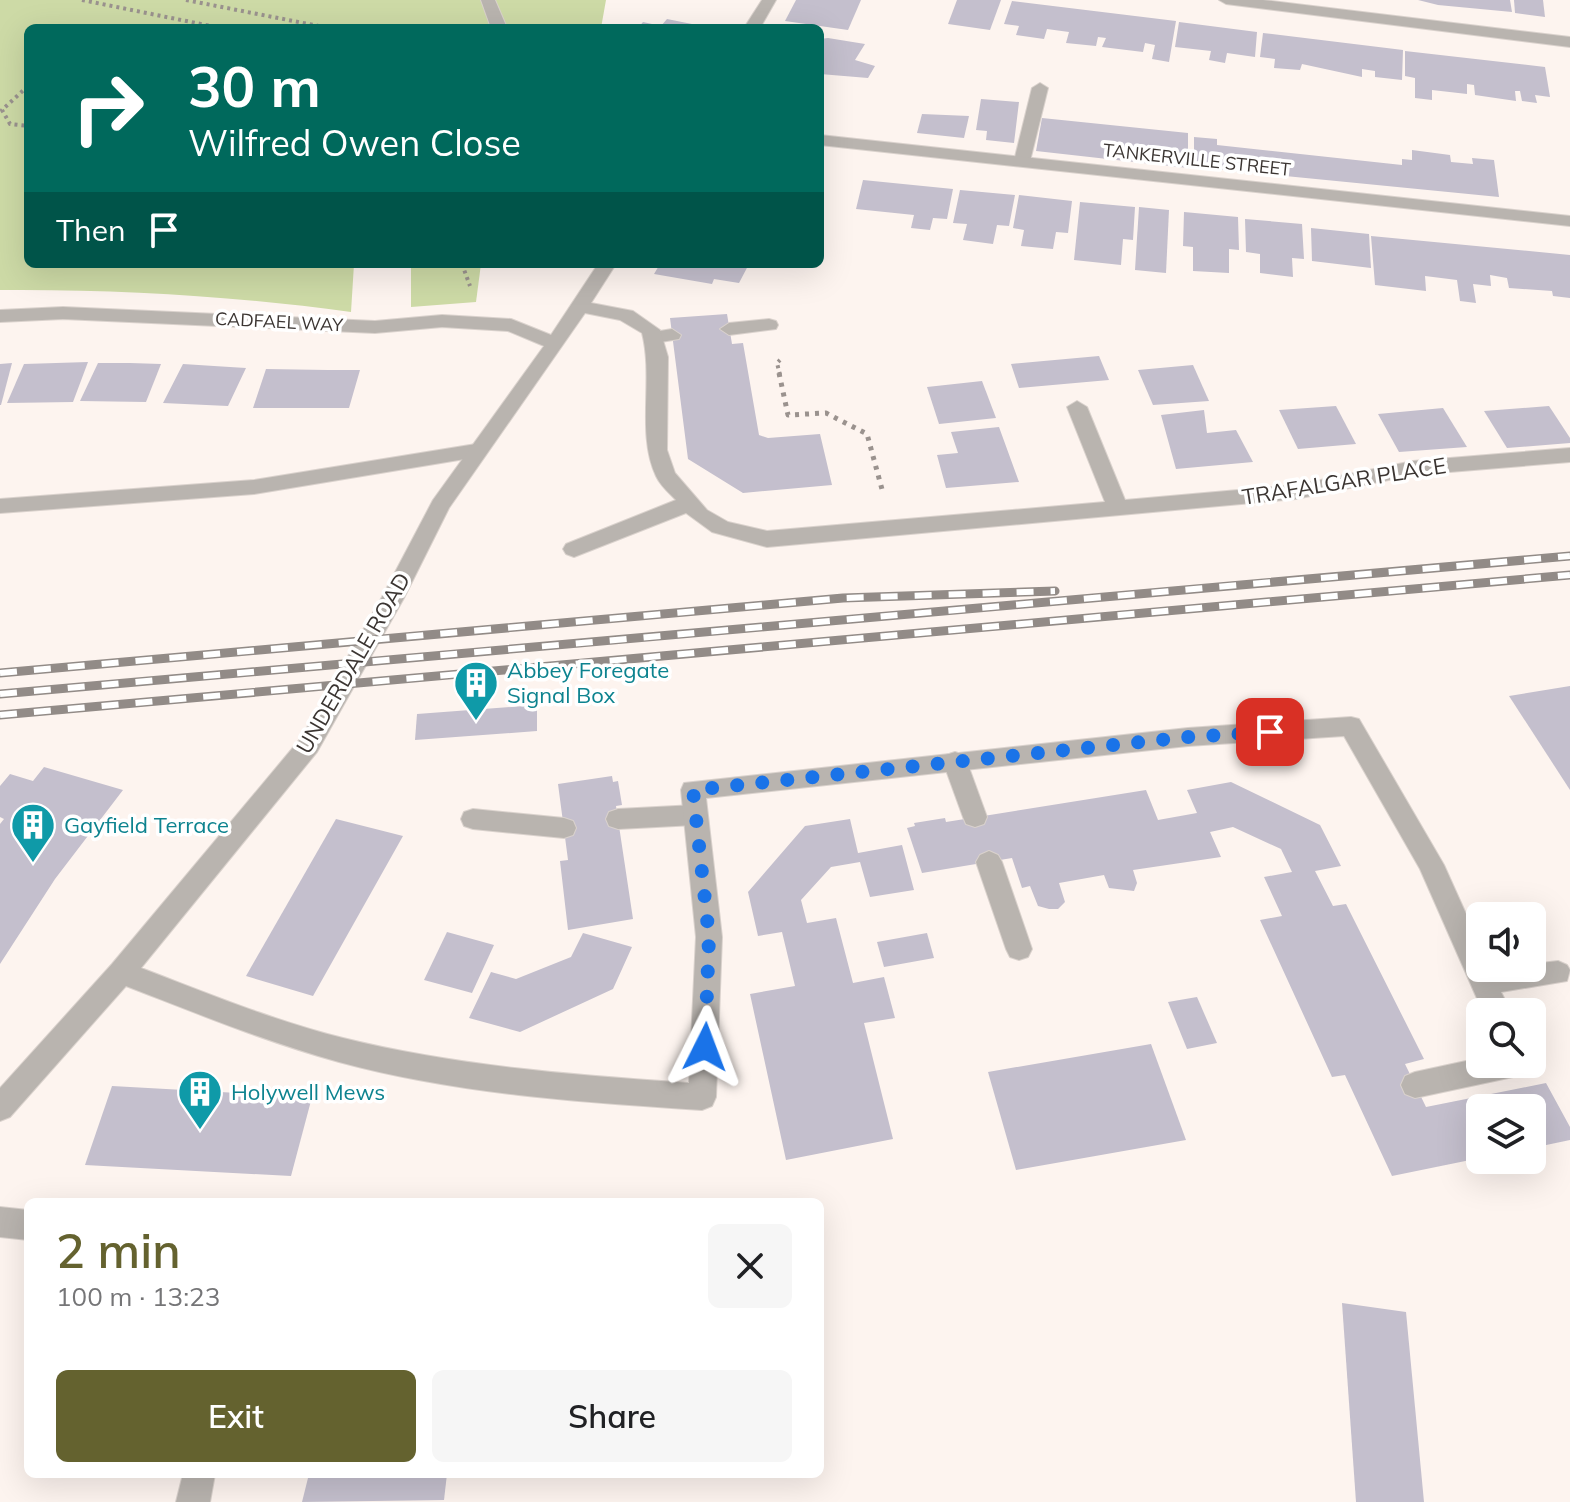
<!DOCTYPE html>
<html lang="en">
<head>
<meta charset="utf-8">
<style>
  body { margin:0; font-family:Mulish,sans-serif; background:#f6f6f6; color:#202124; height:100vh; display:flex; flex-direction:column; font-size:30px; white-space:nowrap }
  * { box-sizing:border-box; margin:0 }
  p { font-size:26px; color:#757577 }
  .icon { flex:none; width:44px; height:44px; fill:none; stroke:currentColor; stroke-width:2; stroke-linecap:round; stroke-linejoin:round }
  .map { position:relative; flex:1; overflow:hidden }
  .details { position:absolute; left:24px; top:1198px; width:800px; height:280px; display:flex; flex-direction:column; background:#fff; border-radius:12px; box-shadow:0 8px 32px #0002 }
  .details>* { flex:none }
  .top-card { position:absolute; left:24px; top:24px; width:800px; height:244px; border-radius:12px; box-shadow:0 8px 32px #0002; background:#00695c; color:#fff; overflow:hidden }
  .buttons { position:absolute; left:1466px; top:902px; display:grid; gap:16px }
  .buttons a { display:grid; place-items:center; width:80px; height:80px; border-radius:12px; background:#fff; box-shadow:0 8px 32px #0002; font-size:40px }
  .pin { position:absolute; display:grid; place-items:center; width:68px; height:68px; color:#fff; margin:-34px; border-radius:16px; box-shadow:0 4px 12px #0006 }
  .me { position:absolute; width:88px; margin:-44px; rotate:3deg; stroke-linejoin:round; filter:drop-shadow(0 0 6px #0008) }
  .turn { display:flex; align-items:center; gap:28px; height:168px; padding:0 32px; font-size:36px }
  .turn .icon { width:104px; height:104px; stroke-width:2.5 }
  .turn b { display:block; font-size:56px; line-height:68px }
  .then { display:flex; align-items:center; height:76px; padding:0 32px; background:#0003; gap:16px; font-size:30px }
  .round { display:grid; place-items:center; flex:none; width:84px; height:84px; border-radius:12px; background:#f6f6f6 }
  .summary { display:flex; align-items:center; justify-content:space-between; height:136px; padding:0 32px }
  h1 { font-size:48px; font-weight:600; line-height:60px; color:#64622f }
  .button { display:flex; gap:16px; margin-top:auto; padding:16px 32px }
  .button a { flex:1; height:92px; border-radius:12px; background:#64622f; color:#fff; font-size:32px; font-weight:600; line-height:92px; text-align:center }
  .button a+a { background:#f6f6f6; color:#202124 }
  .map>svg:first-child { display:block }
  .green { fill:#cddaa6 }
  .building { fill:#c4bfcd }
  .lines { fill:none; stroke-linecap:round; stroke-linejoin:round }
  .lane-casing { stroke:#dad2cd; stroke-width:2 }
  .street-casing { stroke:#dad2cd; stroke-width:2 }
  .path-far1 { stroke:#9a928e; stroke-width:4; stroke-dasharray:3 4; stroke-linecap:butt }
  .path { stroke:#9a928e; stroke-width:5; stroke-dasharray:4 6; stroke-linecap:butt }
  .lane { fill:#b9b4af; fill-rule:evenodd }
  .street { fill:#b9b4af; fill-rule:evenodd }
  .rail-casing { stroke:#928b87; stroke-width:9 }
  .rail { stroke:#fff; stroke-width:6; stroke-dasharray:17; stroke-linecap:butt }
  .route { stroke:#1a73e8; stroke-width:14; stroke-dasharray:0 25.2 }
  .labels { text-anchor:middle; stroke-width:7; stroke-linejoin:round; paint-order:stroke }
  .far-street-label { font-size:18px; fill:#3b3532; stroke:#fff }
  .street-label { font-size:22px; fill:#3b3532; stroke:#fff }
  .culture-label { font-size:22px; fill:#0d838f; stroke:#fff; text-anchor:start }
</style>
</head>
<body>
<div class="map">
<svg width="1570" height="1502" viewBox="0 0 1570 1502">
  <rect width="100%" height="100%" fill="#fdf4ef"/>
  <g class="green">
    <path d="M0 0H606L601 28H28V264H354L351 312C234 296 118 289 0 290Z"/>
    <polygon points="411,264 481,264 476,302 411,307"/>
  </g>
  <g class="building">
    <polygon points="796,0 861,0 848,30 785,21"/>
    <polygon points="957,0 1001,0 990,30 948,24"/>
    <polygon points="1418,0 1510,0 1512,12 1438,5"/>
    <polygon points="1514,0 1543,0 1545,17 1515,13"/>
    <polygon points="1012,1 1176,21 1169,62 1152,59 1155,45 1145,43 1143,52 1102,47 1106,38 1098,37 1096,46 1066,43 1069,32 1047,29 1044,39 1016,35 1019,26 1004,24"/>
    <polygon points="667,19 697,25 694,28 638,28 643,22 661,26"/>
    <polygon points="1179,22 1257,32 1255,57 1227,53 1225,63 1209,60 1211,51 1175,47"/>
    <polygon points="1263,33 1403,50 1402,80 1375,77 1375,71 1362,69 1362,77 1302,64 1300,70 1274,68 1275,59 1260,57"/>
    <polygon points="828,38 865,44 855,60 875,66 868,78 820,74 820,39"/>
    <polygon points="1405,51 1545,67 1550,97 1535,95 1537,103 1522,101 1520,91 1515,91 1516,101 1475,95 1474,85 1467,84 1467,94 1432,90 1432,100 1415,98 1415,78 1405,76"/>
    <polygon points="981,99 1019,102 1014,143 986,140 987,131 976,130"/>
    <polygon points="922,114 969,116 964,138 917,133"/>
    <polygon points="1042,118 1188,133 1188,168 1036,151"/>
    <polygon points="1194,137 1217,139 1217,145 1402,165 1402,159 1412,160 1412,150 1450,155 1451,162 1473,164 1472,158 1494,160 1499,197 1194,167"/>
    <polygon points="863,180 953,189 947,219 933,218 930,230 911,228 914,215 856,209"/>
    <polygon points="960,190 1015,195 1009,226 997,225 993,244 963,240 967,224 953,223"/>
    <polygon points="1019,195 1072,201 1068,233 1056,232 1053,249 1021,246 1024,230 1013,228"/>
    <polygon points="1080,202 1135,207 1133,240 1123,239 1121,265 1074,260"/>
    <polygon points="1139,207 1169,210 1166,273 1135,270"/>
    <polygon points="1184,212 1238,217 1239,250 1229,249 1229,273 1193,271 1193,247 1183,246"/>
    <polygon points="1245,219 1302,224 1304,259 1292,258 1293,277 1260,273 1260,254 1246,252"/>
    <polygon points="1311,228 1369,234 1371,268 1312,261"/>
    <polygon points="1371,236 1570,255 1570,298 1553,296 1552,291 1509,288 1507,278 1490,275 1491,286 1473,284 1476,303 1460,301 1457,280 1425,276 1426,291 1375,285"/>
    <polygon points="660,264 749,264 739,283 714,279 712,284 654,274"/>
    <polygon points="727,314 732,344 743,343 759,435 768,438 820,434 832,485 743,493 688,459 670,318"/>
    <polygon points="1099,356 1109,380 1019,388 1011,364"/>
    <polygon points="88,362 73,402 7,403 24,364"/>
    <polygon points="12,363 1,405 0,405 0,364"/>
    <polygon points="98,363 130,363 161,364 146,402 80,401"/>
    <polygon points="183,364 214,366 246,368 228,406 163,403"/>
    <polygon points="1193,365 1209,401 1153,405 1138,370"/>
    <polygon points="266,369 328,370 360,370 349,408 253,408"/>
    <polygon points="982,381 996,418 939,424 927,387"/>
    <polygon points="1336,406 1356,444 1298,449 1279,410"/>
    <polygon points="1549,406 1570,438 1570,443 1507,448 1484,411"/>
    <polygon points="1443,408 1467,447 1399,452 1378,414"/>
    <polygon points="1204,410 1207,433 1236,430 1253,462 1176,469 1161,415"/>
    <polygon points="999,427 1019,482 946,488 937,455 958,453 951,432"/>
    <polygon points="1570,686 1570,790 1509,696"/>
    <polygon points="537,705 537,731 415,740 417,714"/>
    <polygon points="44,767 123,790 55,879 0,964 0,824 4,819 0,817 0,786 10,774 33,781"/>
    <polygon points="612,776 613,782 618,781 622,805 616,806 633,919 568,930 560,861 568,860 558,784"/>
    <polygon points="1231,782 1320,825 1341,866 1315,871 1333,906 1346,904 1424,1059 1405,1064 1426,1107 1546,1083 1570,1127 1570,1140 1532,1148 1532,1108 1480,1108 1480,1158 1392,1176 1345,1075 1332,1077 1260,920 1282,916 1264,877 1292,872 1281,849 1233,827 1210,832 1221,857 1133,870 1137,883 1134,891 1109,888 1104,875 1059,883 1065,902 1058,909 1049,909 1038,906 1030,886 1022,888 1012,858 922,873 907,828 915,826 914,823 945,818 946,822 1146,790 1158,820 1197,813 1187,790"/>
    <polygon points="336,819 403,836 313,996 246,976"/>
    <polygon points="850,819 858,853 902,845 914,890 870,897 860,862 831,867 801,900 807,923 836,918 853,983 884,977 895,1018 864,1023 893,1139 786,1160 750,994 795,986 782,932 758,936 748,892 805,826"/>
    <polygon points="447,932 494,945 472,993 424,980"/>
    <polygon points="583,933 632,947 613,989 520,1032 469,1018 491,972 516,979 571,957"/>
    <polygon points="927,933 934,958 884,967 877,942"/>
    <polygon points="1197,997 1217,1043 1187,1049 1168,1002"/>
    <polygon points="1151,1044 1186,1140 1016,1170 988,1072"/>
    <polygon points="112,1086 312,1097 291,1176 85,1165"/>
    <polygon points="1342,1303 1406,1312 1424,1502 1356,1502"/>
    <polygon points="309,1474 447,1474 444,1500 302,1502"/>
  </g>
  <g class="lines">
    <g class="lane-casing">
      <g id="lane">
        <polygon points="481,0 495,0 507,28 491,28"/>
        <polygon points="1040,83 1048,88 1030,161 1022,166 1016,165 1014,161 1032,88"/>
        <polygon points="769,319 776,321 778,325 776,329 729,335 720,329 729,323"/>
        <polygon points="672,329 681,335 679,339 655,343 646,337 648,333"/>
        <polygon points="476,444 483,446 486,451 483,456 254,494 0,513 0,499 254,480"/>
        <polygon points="955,752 964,755 967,762 987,817 984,824 975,827 966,824 963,817 943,762 946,755"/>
        <polygon points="695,805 704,808 707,815 704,822 695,825 618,829 609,826 606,819 609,812 618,809"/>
        <polygon points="473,809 564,818 573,821 576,828 573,835 564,838 473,829 464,826 461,819 464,812"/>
        <polygon points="989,851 998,855 1002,862 1032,949 1028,957 1019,960 1010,957 1006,949 976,862 980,855"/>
        <polygon points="1480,1058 1480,1064 1527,1064 1523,1073 1513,1077 1415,1098 1405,1094 1401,1085 1405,1076 1415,1072"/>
      </g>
    </g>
    <g class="street-casing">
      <g id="street">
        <polygon points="762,0 776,0 760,28 744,28"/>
        <polygon points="1219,0 1263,0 1570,37 1570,47 1226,4"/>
        <polygon points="820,135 1570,216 1570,226 820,145"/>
        <path d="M598 264H616L591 303 633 311 660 330 668 357 667 450 675 473 707 510 728 522 767 531 1105 502 1067 407 1077 401 1087 407 1125 500 1296 485 1413 461 1570 448V462L1413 475 1296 499 767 547 712 532 686 513 574 557 566 554 563 549 566 544 676 500C669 493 660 485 656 476 636 434 654 379 642 333L620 320 585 313 449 508 404 598 317 752 141 968C207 993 274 1021 343 1038 456 1066 572 1075 689 1083L696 937 681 790 684 783 1188 728 1351 717 1359 719 1444 865 1480 945V968H1532V964L1558 961 1567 965 1570 970 1567 981 1501 992 1511 1012H1483L1420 869 1344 736 1188 746 706 798 722 937 716 1097 712 1106 702 1110C580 1102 457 1094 339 1062 266 1042 196 1013 126 986L10 1117 0 1121V1088L112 964 301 738 382 597 433 500 544 346 508 331 442 327 375 333 63 319 0 322V310L63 307 375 321 442 315 511 319 551 335Z"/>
        <polygon points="0,1207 28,1210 28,1240 0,1237"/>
        <polygon points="183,1474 215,1474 210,1502 176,1502"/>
      </g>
    </g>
    <g class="path-far1">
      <polyline points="82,0 221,28"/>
      <polyline points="186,0 329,28"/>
      <polyline points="28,86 2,110 10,124 28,126"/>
      <polyline points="462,264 470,286"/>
      <polyline points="780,375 777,363 780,360"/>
    </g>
    <polyline class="path" points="779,373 788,415 826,413 867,434 883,493"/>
    <use href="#lane" class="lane"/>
    <use href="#street" class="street"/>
    <g class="rail-casing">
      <g id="rail">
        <polyline points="0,673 843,598 1055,591"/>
        <polyline points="0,694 1570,556"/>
        <polyline points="0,715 1570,575"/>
      </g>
    </g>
    <use href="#rail" class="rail"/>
  </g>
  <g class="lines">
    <polyline class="route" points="705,1047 709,937 693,790 1188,737 1270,732"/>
  </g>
  <defs>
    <g id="building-pin" transform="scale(2.3)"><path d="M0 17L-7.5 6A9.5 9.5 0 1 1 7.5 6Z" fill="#0f9aa8" stroke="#fff"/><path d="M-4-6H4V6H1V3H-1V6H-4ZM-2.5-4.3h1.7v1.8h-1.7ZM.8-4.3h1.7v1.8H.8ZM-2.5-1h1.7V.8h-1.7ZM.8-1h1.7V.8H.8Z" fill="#fff"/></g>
  </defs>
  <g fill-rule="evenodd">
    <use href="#building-pin" x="476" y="683"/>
    <use href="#building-pin" x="33" y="825"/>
    <use href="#building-pin" x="200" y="1092"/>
  </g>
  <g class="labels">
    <g class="far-street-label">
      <text transform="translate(1197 160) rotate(6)" y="6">TANKERVILLE STREET</text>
      <text transform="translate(279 322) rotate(3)" y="6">CADFAEL WAY</text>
    </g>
    <g class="street-label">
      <text transform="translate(1344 481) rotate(-9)" y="8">TRAFALGAR PLACE</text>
      <text transform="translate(353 663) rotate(-60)" y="8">UNDERDALE ROAD</text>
    </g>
    <g class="culture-label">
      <text x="507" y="678">Abbey Foregate<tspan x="507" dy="25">Signal Box</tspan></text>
      <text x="64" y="833">Gayfield Terrace</text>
      <text x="231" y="1100">Holywell Mews</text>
    </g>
  </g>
</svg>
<div class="buttons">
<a><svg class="icon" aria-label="sound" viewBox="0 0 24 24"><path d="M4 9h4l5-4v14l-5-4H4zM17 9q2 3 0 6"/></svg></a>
<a><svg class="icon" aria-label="search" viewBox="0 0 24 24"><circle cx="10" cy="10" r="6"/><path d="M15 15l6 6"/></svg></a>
<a><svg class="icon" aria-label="layers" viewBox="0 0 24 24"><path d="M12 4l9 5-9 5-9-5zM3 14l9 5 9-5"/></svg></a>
</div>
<div class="pin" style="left:1270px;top:732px;background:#d93025"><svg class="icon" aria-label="arrive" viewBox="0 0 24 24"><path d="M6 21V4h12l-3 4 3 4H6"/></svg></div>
<svg class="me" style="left:705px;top:1047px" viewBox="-20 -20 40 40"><path d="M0-17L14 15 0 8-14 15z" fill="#1a73e8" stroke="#fff" stroke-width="4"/></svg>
<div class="top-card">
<div class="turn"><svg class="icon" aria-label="right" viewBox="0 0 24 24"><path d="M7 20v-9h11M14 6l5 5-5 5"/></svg><div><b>30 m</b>Wilfred Owen Close</div></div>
<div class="then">Then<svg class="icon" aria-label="arrive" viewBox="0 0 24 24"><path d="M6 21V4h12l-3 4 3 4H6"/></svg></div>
</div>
<section class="details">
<div class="summary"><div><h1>2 min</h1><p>100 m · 13:23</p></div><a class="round"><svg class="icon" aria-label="close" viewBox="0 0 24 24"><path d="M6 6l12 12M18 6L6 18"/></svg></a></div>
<div class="button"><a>Exit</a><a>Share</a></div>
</section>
</div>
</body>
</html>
